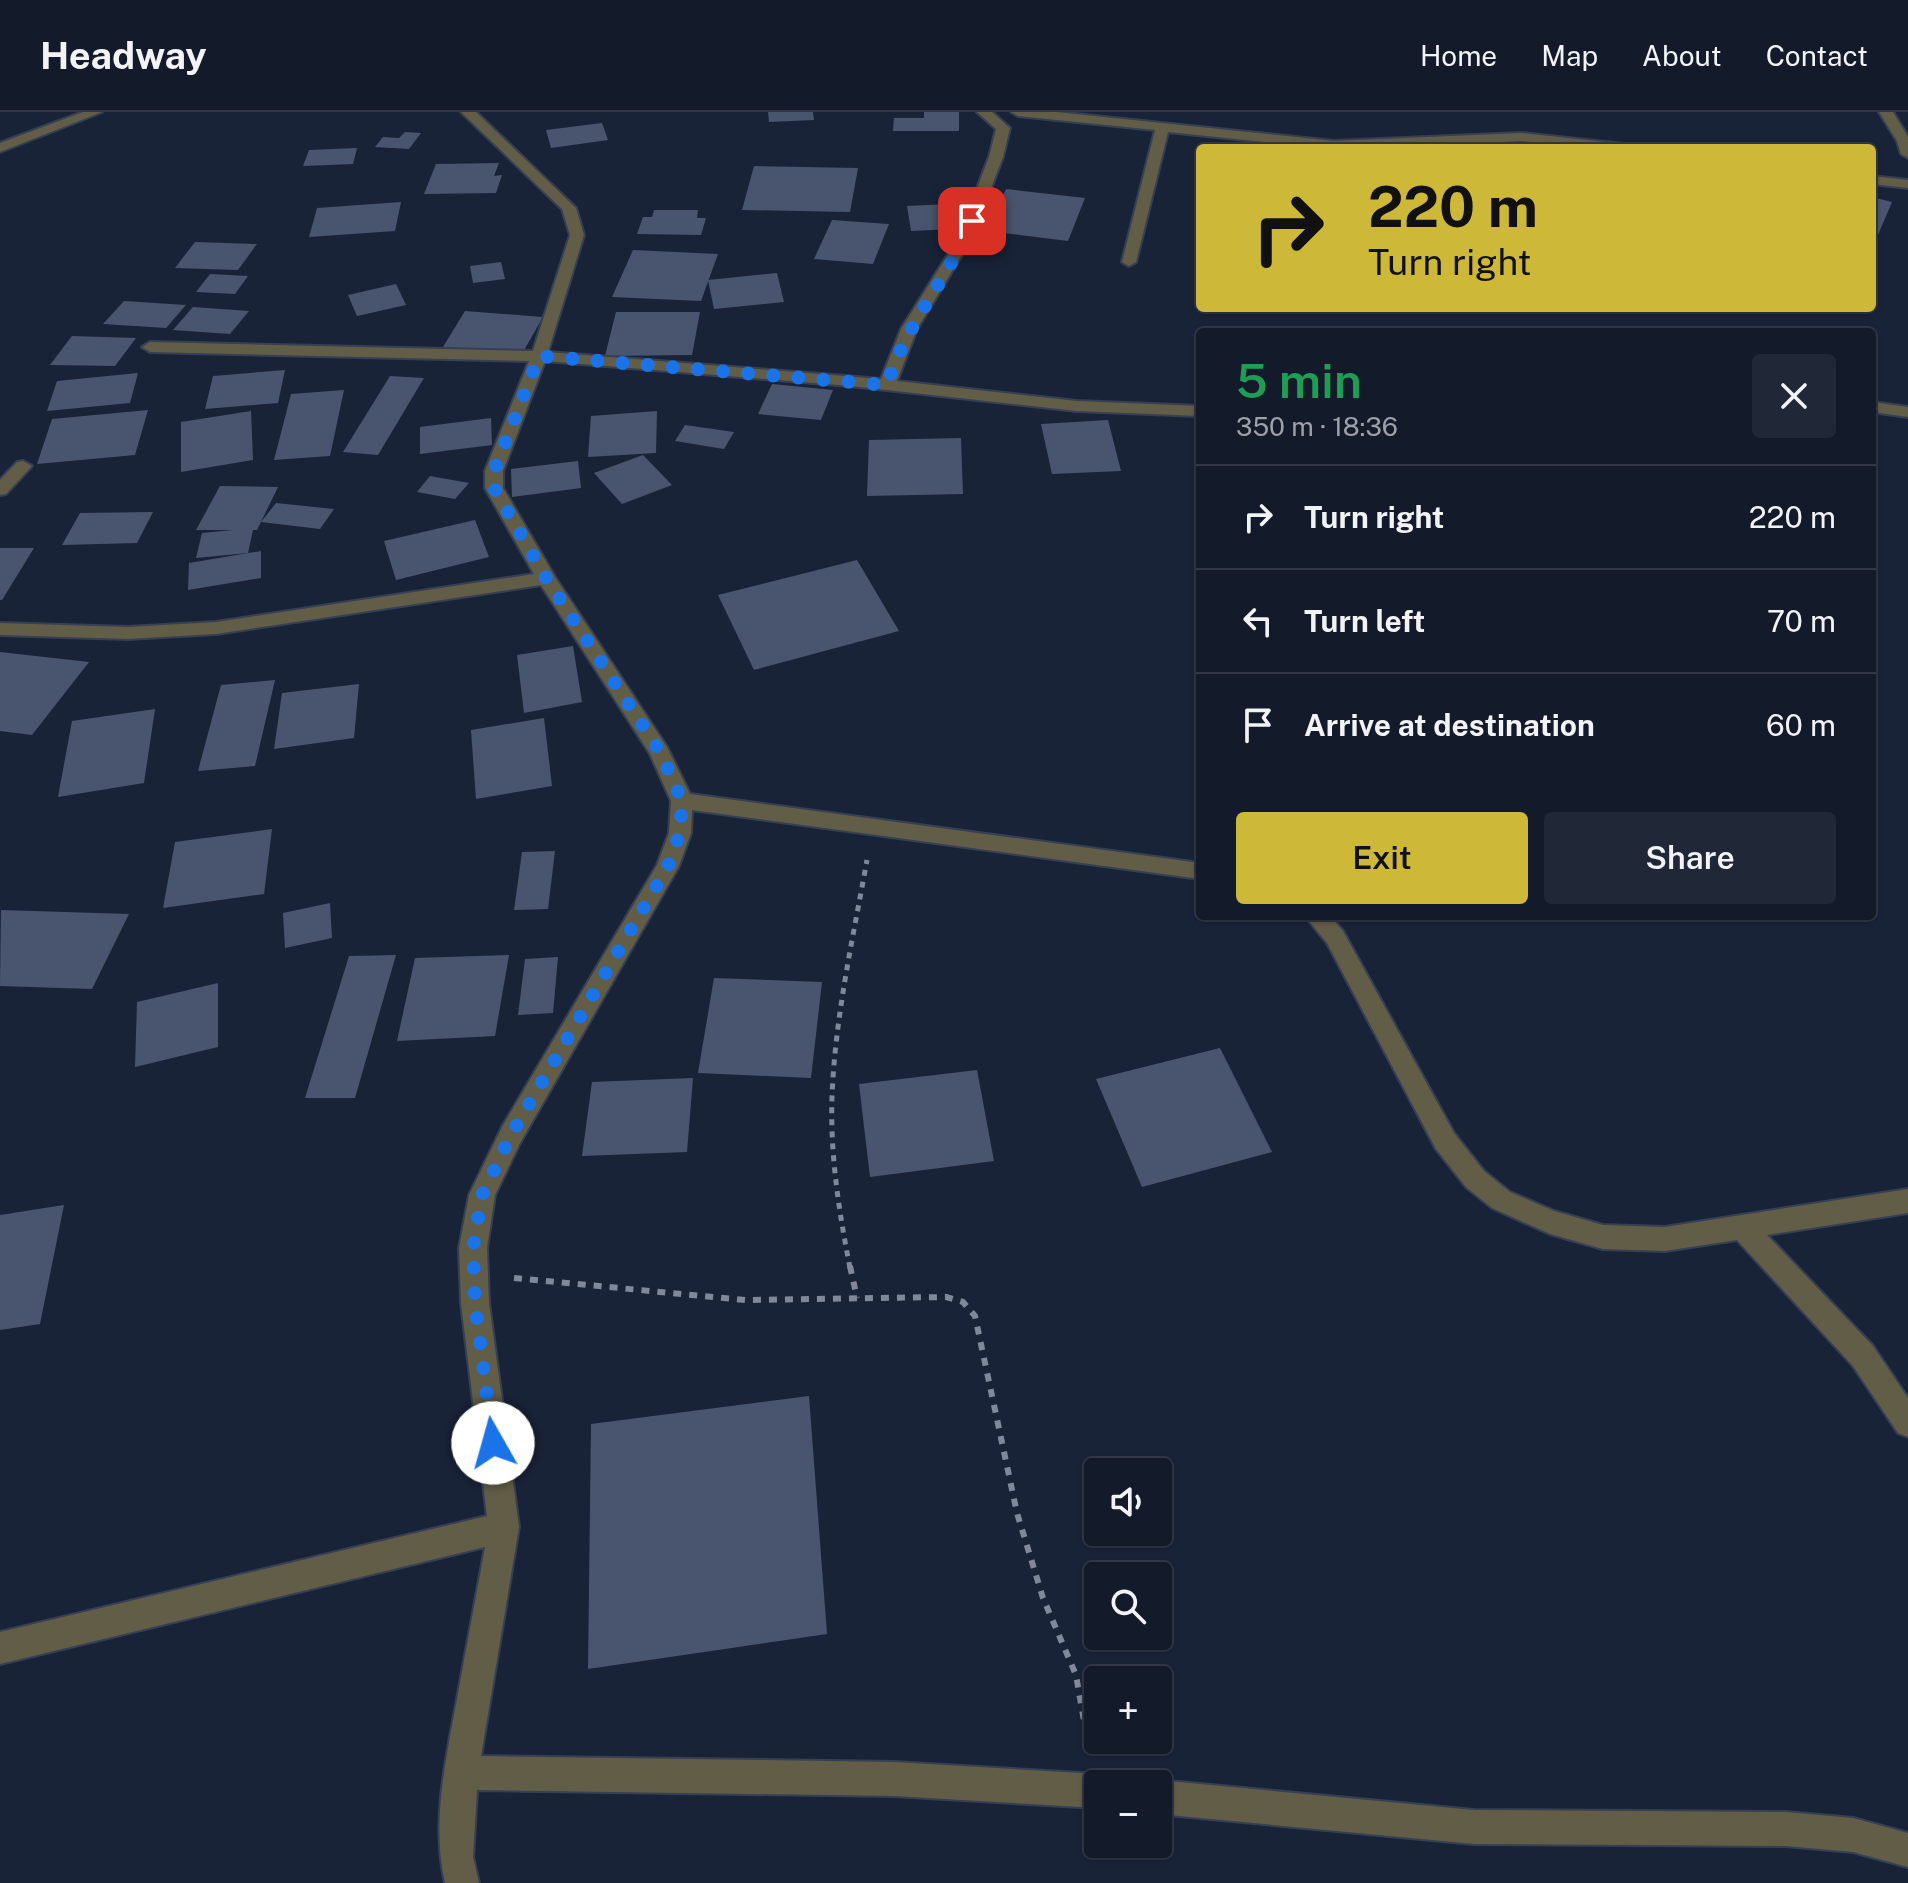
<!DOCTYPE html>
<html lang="en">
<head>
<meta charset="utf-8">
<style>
  body { margin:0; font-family:"Public Sans",sans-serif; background:#202736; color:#f1f3f6; height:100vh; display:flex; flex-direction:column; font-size:30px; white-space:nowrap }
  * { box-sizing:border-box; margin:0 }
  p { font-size:26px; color:#9da1a8 }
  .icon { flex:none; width:44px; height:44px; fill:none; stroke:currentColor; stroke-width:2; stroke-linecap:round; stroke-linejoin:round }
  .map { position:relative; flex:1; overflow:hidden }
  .details { position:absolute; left:1196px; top:216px; width:680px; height:592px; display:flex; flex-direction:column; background:#131a2a; border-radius:8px; box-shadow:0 2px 6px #0004,0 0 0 2px #323847 }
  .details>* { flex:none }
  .guide { position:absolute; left:1196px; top:32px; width:680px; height:168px; border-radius:8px; box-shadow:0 2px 6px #0004,0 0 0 2px #323847; background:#ceb837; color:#111; overflow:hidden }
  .fabs { position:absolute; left:1084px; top:1346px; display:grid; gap:16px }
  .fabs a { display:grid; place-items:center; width:88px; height:88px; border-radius:8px; background:#131a2a; box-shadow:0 2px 6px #0004,0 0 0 2px #323847; font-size:40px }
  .pin { position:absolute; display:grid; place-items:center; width:68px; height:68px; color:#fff; margin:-34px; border-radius:16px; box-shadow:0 4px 12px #0006 }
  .me { position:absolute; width:88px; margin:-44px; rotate:353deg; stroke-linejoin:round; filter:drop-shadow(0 0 6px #0008) }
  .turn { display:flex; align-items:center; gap:28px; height:168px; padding:0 40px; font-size:36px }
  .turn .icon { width:104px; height:104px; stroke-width:2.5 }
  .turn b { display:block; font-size:56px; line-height:68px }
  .round { display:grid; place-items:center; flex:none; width:84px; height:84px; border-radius:8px; background:#202736 }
  .overview { display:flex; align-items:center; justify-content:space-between; height:136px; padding:0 40px }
  h1 { font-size:48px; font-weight:600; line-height:60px; color:#1e9e55 }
  .action { display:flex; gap:16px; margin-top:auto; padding:16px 40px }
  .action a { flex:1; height:92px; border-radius:8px; background:#ceb837; color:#111; font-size:32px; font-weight:600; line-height:92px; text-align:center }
  .action a+a { background:#202736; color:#f1f3f6 }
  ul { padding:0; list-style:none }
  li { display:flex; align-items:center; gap:24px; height:104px; padding:0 40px; border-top:2px solid #323847 }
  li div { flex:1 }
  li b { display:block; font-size:30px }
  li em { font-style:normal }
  header { display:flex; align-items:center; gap:48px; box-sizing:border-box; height:112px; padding:0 40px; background:#131a2a; border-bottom:2px solid #323847 }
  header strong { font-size:38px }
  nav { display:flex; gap:44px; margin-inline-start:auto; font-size:28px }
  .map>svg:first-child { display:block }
  .building { fill:#49556e }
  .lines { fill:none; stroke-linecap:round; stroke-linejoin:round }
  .minor-casing { stroke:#363f54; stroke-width:4 }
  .path-far1 { stroke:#80889a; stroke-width:5; stroke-dasharray:6 6; stroke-linecap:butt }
  .path { stroke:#80889a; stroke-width:6; stroke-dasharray:8 8; stroke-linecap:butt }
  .minor { fill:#615d46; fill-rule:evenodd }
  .route { stroke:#1a73e8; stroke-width:14; stroke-dasharray:0 25.2 }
</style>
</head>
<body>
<header>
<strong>Headway</strong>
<nav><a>Home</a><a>Map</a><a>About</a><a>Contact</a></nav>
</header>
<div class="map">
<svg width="1908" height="1771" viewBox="0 0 1908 1771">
  <rect width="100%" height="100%" fill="#192338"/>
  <g class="building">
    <polygon points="768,0 813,0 814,8 769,10"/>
    <polygon points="924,0 959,0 959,19 893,19 894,6 924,6"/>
    <polygon points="602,11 608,28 551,36 546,18"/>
    <polygon points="405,20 421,21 409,37 375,35 383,25 399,26"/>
    <polygon points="357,36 353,52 303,54 309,38"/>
    <polygon points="499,51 494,64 502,63 496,81 424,82 436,52"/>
    <polygon points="754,54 858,56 850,100 742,98"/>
    <polygon points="1006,77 1085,86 1068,129 987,119"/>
    <polygon points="1872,85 1892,90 1872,137"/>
    <polygon points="401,90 395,119 309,125 317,96"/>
    <polygon points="948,92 953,117 911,119 907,94"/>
    <polygon points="654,98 698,98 697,106 706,106 701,123 637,122 643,105 652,105"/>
    <polygon points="832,108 889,112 873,152 814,147"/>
    <polygon points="195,130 257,132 238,158 175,156"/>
    <polygon points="633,138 718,142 701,189 612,185"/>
    <polygon points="501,150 505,167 473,171 470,154"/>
    <polygon points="777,161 784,190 714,197 708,168"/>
    <polygon points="210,162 248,164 235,182 196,180"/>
    <polygon points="396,172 406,193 357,204 348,183"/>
    <polygon points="124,189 186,193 166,216 103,212"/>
    <polygon points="193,195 249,199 230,222 173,218"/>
    <polygon points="465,199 543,205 523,240 443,235"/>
    <polygon points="616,200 700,200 692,243 605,244"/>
    <polygon points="72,224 136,226 115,254 50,253"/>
    <polygon points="285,258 278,291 205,297 213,264"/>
    <polygon points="138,261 130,291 47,299 57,269"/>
    <polygon points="390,264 424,266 378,343 343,340"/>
    <polygon points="772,272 833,278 821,308 758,302"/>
    <polygon points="344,278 330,344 274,348 291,282"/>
    <polygon points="148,298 135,343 37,352 52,307"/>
    <polygon points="251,299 253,348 181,360 181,310"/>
    <polygon points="657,299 656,341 588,345 591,304"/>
    <polygon points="491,306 492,333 420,342 420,315"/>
    <polygon points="1108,308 1121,359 1052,362 1041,312"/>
    <polygon points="685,313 734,320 724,337 675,329"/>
    <polygon points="961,326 963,382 867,384 869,328"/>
    <polygon points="643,343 672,373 622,392 594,361"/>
    <polygon points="578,349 581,376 512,385 511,357"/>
    <polygon points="430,364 469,371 455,387 417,380"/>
    <polygon points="220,374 278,375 257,418 253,418 248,441 196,446 202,421 233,418 196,418"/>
    <polygon points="276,391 334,397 320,417 261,410"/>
    <polygon points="153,400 137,431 62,433 80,401"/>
    <polygon points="475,408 489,445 396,468 384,429"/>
    <polygon points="0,436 34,436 2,488 0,488"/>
    <polygon points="261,439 261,466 188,478 189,451"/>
    <polygon points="857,448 899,519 754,558 718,483"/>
    <polygon points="573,534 582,590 524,601 517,543"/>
    <polygon points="0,540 89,550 32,623 0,619"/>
    <polygon points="275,568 255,654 198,659 221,573"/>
    <polygon points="359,572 354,626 274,637 282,581"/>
    <polygon points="155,597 144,671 58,685 72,609"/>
    <polygon points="544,606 552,674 476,687 471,618"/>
    <polygon points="272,717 264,782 163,796 175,730"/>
    <polygon points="555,739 548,797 514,798 522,740"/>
    <polygon points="330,791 332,826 285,836 283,801"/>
    <polygon points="1,798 129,802 92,877 0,874"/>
    <polygon points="396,843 355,986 305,986 349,844"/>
    <polygon points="509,843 495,924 397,929 415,846"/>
    <polygon points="558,845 553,901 518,903 525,847"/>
    <polygon points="714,866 822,870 811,966 698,961"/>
    <polygon points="218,871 218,935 135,955 137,890"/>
    <polygon points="1220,936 1272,1040 1142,1075 1096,967"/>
    <polygon points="977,958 994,1049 870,1065 859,972"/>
    <polygon points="693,966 687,1040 582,1044 592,970"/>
    <polygon points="64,1093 40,1212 0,1218 0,1103"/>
    <polygon points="809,1284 827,1522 588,1557 591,1312"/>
  </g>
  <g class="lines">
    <g class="minor-casing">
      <g id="minor">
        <polygon points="83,0 102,0 0,40 0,31"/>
        <path d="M461 0H476L576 96 584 123 548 240 881 267 901 217 957 128 989 45 996 17 977 0H992L1010 16 1003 45 971 128 917 217 897 269 1077 289 1200 294V304L1077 299 850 274 545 249 503 359V376L555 465 667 635 690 682 1200 751V767L692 698 691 721 679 754 520 1031 495 1083 487 1136 489 1191 519 1415 481 1644 894 1650 1098 1662 1110 1667 1112 1672H1098V1696L894 1684 477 1678 473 1745 479 1771H445C431 1711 446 1647 457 1587 466 1536 476 1486 485 1435L0 1552V1520L487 1404 461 1191 459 1136 469 1083 502 1015 657 753 669 721 671 689 650 642 541 473 216 522 128 527 0 523V511L128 515 216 510 534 462 485 376V359L529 249 150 240 142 235 150 230 533 239 570 123 562 97Z"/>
        <polygon points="1011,0 1056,0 1334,29 1521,21 1624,32 1631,36 1586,36 1521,29 1393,36 1324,36 1168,20 1136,150 1129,154 1122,150 1155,18 1018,4"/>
        <polygon points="1879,0 1893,0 1908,25 1908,46 1901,42 1897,29"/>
        <polygon points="1872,64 1908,68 1908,76 1872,72"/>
        <polygon points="1872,290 1908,295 1908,305 1872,300"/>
        <polygon points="23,349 32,354 6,382 0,383 0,368 17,350"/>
        <polygon points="1305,804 1330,804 1343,819 1454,1021 1484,1059 1510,1080 1554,1099 1603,1113 1665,1115 1908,1077 1908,1101 1767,1123 1873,1234 1908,1286 1908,1325 1898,1321 1853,1254 1737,1128 1665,1139 1603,1137 1550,1122 1492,1096 1466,1075 1436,1037 1327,831"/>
        <polygon points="1158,1668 1474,1698 1786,1700 1853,1706 1908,1721 1908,1755 1853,1740 1786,1734 1474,1732 1158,1702 1158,1672 1149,1672"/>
      </g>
    </g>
    <path class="path-far1" d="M850 1156C839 1100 830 1042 832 985 835 905 853 826 867 748"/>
    <g class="path">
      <polyline points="850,1154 857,1186"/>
      <polyline points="514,1166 745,1188 946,1185 963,1190 975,1204 1017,1401 1043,1486 1076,1563 1088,1632"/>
    </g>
    <use href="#minor" class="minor"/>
  </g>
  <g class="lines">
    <path class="route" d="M493 1331 475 1191 473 1136 482 1083 511 1023 668 754 680 721 682 689 660 640 546 466 494 376V359L539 244 887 273C907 209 948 168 972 109"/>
  </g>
</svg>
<div class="fabs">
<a><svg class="icon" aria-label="sound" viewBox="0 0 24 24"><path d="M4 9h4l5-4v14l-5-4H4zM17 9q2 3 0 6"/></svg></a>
<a><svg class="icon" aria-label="search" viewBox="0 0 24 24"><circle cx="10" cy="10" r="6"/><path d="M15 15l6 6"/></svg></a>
<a>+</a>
<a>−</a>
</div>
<div class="pin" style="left:972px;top:109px;background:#d93025"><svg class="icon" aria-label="arrive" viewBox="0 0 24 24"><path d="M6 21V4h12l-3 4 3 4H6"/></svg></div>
<svg class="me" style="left:493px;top:1331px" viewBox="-20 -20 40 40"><circle r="19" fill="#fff"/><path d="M0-13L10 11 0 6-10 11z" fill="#1a73e8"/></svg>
<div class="guide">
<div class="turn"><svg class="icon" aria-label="right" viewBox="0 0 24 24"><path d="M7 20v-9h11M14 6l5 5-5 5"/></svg><div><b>220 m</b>Turn right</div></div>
</div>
<section class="details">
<div class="overview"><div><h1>5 min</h1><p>350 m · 18:36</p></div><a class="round"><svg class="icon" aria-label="close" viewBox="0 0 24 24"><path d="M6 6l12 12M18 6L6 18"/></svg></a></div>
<ul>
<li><svg class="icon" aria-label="right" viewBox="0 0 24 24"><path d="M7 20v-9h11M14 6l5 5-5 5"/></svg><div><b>Turn right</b></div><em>220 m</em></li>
<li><svg class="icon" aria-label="left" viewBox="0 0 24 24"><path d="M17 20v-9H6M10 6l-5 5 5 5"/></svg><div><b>Turn left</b></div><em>70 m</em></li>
<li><svg class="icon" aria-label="arrive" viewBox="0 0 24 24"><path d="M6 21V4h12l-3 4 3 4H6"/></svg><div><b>Arrive at destination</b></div><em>60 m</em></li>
</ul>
<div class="action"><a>Exit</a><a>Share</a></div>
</section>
</div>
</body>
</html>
